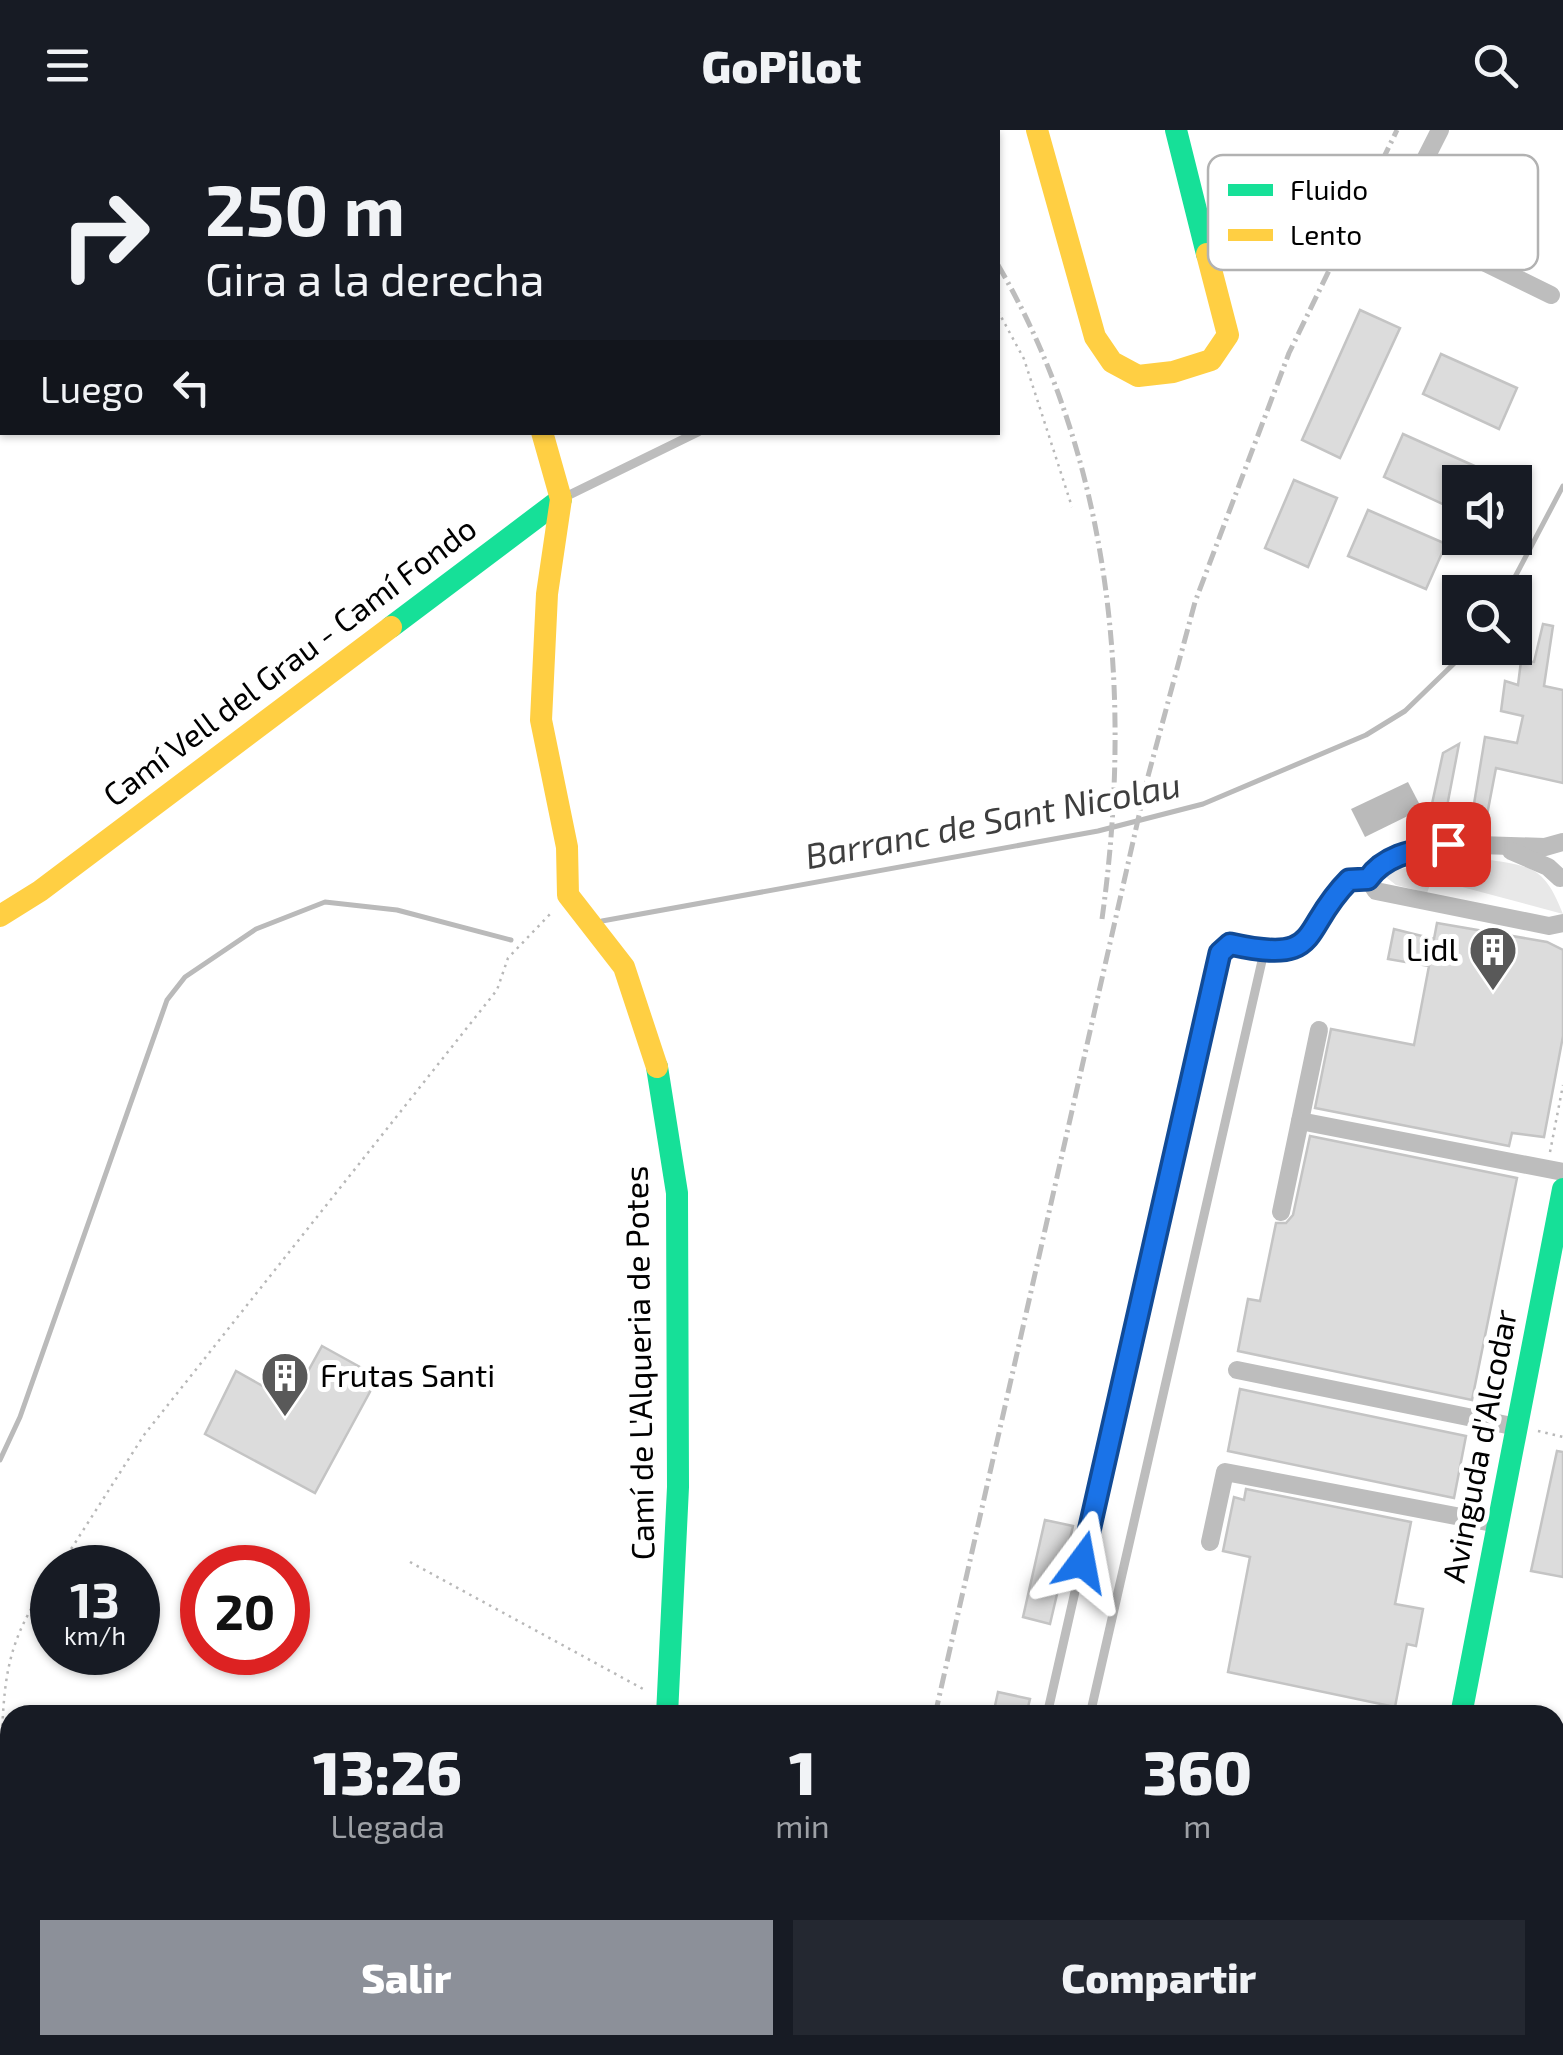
<!DOCTYPE html>
<html lang="es">
<head>
<meta charset="utf-8">
<style>
  body { margin:0; font-family:"Exo 2",sans-serif; background:#242831; color:#f1f3f6; height:100vh; display:flex; flex-direction:column; font-size:38px; white-space:nowrap }
  * { box-sizing:border-box; margin:0 }
  p { font-size:32px; color:#9ea1a6 }
  .icon { flex:none; width:55px; height:55px; fill:none; stroke:currentColor; stroke-width:2; stroke-linecap:round; stroke-linejoin:round }
  .map { position:relative; flex:1; overflow:hidden }
  .panel { position:absolute; left:0px; top:1575px; width:1565px; height:350px; display:flex; flex-direction:column; background:#171b24; border-radius:30px 30px 0 0; box-shadow:0 2px 8px #0004 }
  .panel>* { flex:none }
  .top-card { position:absolute; left:0px; top:0px; width:1000px; height:305px; box-shadow:0 2px 8px #0004; background:#171b24; color:#f1f3f6; overflow:hidden }
  .controls { position:absolute; left:1442px; top:335px; display:grid; gap:20px }
  .controls a { display:grid; place-items:center; width:90px; height:90px; border-radius:0px; background:#171b24; box-shadow:0 2px 8px #0004; font-size:50px }
  .speed { position:absolute; left:30px; top:1415px; display:flex; gap:20px; font-size:50px; font-weight:700; text-align:center }
  .speed>* { display:grid; place-content:center; width:130px; height:130px; border-radius:50%; background:#171b24; box-shadow:0 2px 8px #0004; line-height:1 }
  .speed small { font-size:25px; font-weight:400 }
  .speed .limit { border:15px solid #d22; background:#fff; color:#111 }
  .pin { position:absolute; display:grid; place-items:center; width:85px; height:85px; color:#fff; margin:-42px; border-radius:20px; box-shadow:0 5px 15px #0006 }
  .me { position:absolute; width:110px; margin:-55px; rotate:13deg; stroke-linejoin:round; filter:drop-shadow(0 0 8px #0008) }
  .turn { display:flex; align-items:center; gap:35px; height:210px; padding:0 40px; font-size:45px }
  .turn .icon { width:130px; height:130px; stroke-width:2.5 }
  .turn b { display:block; font-size:70px; line-height:85px }
  .then { display:flex; align-items:center; height:95px; padding:0 40px; background:#0003; gap:20px; font-size:38px }
  .eta { display:flex; justify-content:space-evenly; align-items:center; height:170px; text-align:center }
  .eta b { font-size:60px; font-weight:800; line-height:70px }
  .action { display:flex; gap:20px; margin-top:auto; padding:20px 40px }
  .action a { flex:1; height:115px; border-radius:0px; background:#8c9099; color:#fff; font-size:40px; font-weight:800; line-height:115px; text-align:center }
  .action a+a { background:#242831; color:#f1f3f6 }
  header { display:flex; justify-content:space-between; align-items:center; height:130px; padding:0 40px; background:#171b24; font-size:45px; font-weight:800 }
  .map>svg:first-child { display:block }
  .green { fill:#e8e8e8 }
  .water { fill:#bababa }
  .lines { fill:none; stroke-linecap:round; stroke-linejoin:round }
  .stream { stroke:#bababa; stroke-width:5 }
  .building { fill:#dcdcdc; stroke:#c4c4c4; stroke-width:2.5 }
  .path { stroke:#b8b8b8; stroke-width:2.5; stroke-dasharray:2.5 5; stroke-linecap:butt }
  .lane { stroke:#bdbdbd; stroke-width:9 }
  .street { stroke:#bdbdbd; stroke-width:18 }
  .fast { stroke:#16e098; stroke-width:22 }
  .slow { stroke:#ffcf43; stroke-width:22 }
  .rail { stroke:#bdbdbd; stroke-width:5; stroke-dasharray:15 5 2.5 5; stroke-linecap:butt }
  .route-casing { stroke:#114b97; stroke-width:25 }
  .route { stroke:#1a73e8; stroke-width:18 }
  .labels { text-anchor:middle; stroke-width:10; stroke-linejoin:round; paint-order:stroke }
  .street-label { font-size:32px; fill:#000; stroke:#fff }
  .poi-label { font-size:32px; fill:#000; stroke:#fff; text-anchor:end }
  .water-label { font-size:35px; font-style:italic; fill:#3e3e3e; stroke:#fff }
  .key { fill:#fff; stroke:#b2b2b2; stroke-width:2.5 }
  .key-label { font-size:28px; fill:#000 }
</style>
</head>
<body>
<header><svg class="icon" aria-label="menu" viewBox="0 0 24 24"><path d="M4 6h16M4 12h16M4 18h16"/></svg>GoPilot<svg class="icon" aria-label="search" viewBox="0 0 24 24"><circle cx="10" cy="10" r="6"/><path d="M15 15l6 6"/></svg></header>
<div class="map">
<svg width="1563" height="1925" viewBox="0 0 1563 1925">
  <rect width="100%" height="100%" fill="#fff"/>
  <path class="green" d="M1483 729C1532 736 1544 736 1563 784L1447 753 1431 752 1427 763 1396 755 1387 748 1389 742 1439 730Z"/>
  <polygon class="water" points="1408,652 1422,679 1365,707 1351,679"/>
  <g class="lines">
    <g class="stream">
      <polyline points="1507,462 1563,356"/>
      <polyline points="602,791 1098,701 1203,674 1366,605 1405,581 1470,518"/>
      <polyline points="0,1330 20,1287 167,870 185,847 256,799 325,772 397,780 511,810"/>
    </g>
  </g>
  <g class="building">
    <polygon points="1360,180 1400,198 1340,328 1302,310"/>
    <polygon points="1441,224 1517,258 1499,299 1423,264"/>
    <polygon points="1403,304 1479,338 1473,352 1460,352 1460,382 1384,347"/>
    <polygon points="1294,350 1337,368 1308,437 1265,418"/>
    <polygon points="1368,380 1446,414 1426,459 1348,426"/>
    <polygon points="1543,494 1553,496 1544,556 1563,560 1563,653 1496,638 1487,685 1473,680 1485,607 1517,613 1523,586 1501,581 1505,551 1518,555 1521,531 1534,532"/>
    <polygon points="1459,614 1445,687 1430,683 1443,623"/>
    <polygon points="1437,793 1547,812 1563,820 1563,906 1544,1007 1512,1003 1509,1016 1315,978 1331,899 1414,915 1429,836 1388,829 1394,799 1434,809"/>
    <polygon points="1310,1006 1517,1048 1472,1270 1238,1221 1248,1169 1260,1171 1276,1093 1286,1093 1293,1085"/>
    <polygon points="322,1216 378,1247 315,1363 205,1304 236,1241 291,1272"/>
    <polygon points="1240,1259 1466,1306 1454,1368 1228,1321"/>
    <polygon points="1557,1321 1563,1322 1563,1447 1531,1441"/>
    <polygon points="1246,1359 1411,1392 1395,1474 1423,1479 1416,1516 1407,1514 1395,1577 1228,1542 1250,1427 1223,1421 1234,1367 1244,1370"/>
    <polygon points="1045,1390 1073,1396 1050,1494 1023,1487"/>
    <polygon points="998,1562 1030,1569 1026,1585 993,1585"/>
  </g>
  <g class="lines">
    <g class="path">
      <polyline points="886,0 887,2"/>
      <polyline points="998,181 1024,229 1072,377"/>
      <polyline points="1550,1022 1563,955"/>
      <polyline points="1538,1301 1563,1307"/>
      <polyline points="410,1432 645,1560"/>
      <polyline points="59,1438 144,1305 497,860 508,828 553,781"/>
      <path d="M0 1641C5 1556 0 1518 52 1447"/>
      <polyline points="1374,1925 1376,1915"/>
    </g>
    <g class="lane">
      <polyline points="563,368 698,302"/>
      <path d="M1047 1585 1220 823 1230 814C1325 835 1298 801 1349 750L1368 749"/>
      <polyline points="1090,1585 1264,822"/>
      <polyline points="969,1925 972,1915"/>
      <polyline points="1012,1925 1015,1915"/>
    </g>
    <g class="street">
      <polyline points="458,0 458,2"/>
      <circle cx="1401" cy="90" r="16"/>
      <polyline points="1402,75 1440,0"/>
      <polyline points="1414,98 1551,165"/>
      <polyline points="1563,712 1545,717 1448,714 1378,734 1368,749 1376,761 1549,796 1563,793"/>
      <polyline points="1511,721 1548,737 1560,748"/>
      <polyline points="1300,991 1319,900"/>
      <polyline points="1281,1082 1300,991 1563,1042"/>
      <polyline points="1237,1240 1517,1297"/>
      <polyline points="1210,1412 1225,1342 1498,1394"/>
      <polyline points="1555,1632 1563,1634"/>
      <polyline points="0,1809 10,1815"/>
      <polyline points="192,1915 211,1925"/>
      <polyline points="1230,1915 1281,1925"/>
      <polyline points="566,1925 570,1915"/>
      <polyline points="1395,1925 1397,1915"/>
    </g>
    <g class="fast">
      <polyline points="1176,0 1207,124"/>
      <polyline points="391,497 561,369"/>
      <polyline points="657,937 677,1063 678,1357 667,1585"/>
      <polyline points="1461,1585 1563,1059"/>
    </g>
    <g class="slow">
      <polyline points="1037,0 1095,207 1112,232 1138,246 1173,242 1211,230 1228,205 1207,124"/>
      <polyline points="542,302 561,369 547,464 541,590 567,717 568,765 624,837 657,937"/>
      <polyline points="0,786 40,761 391,497"/>
    </g>
    <g class="rail">
      <polyline points="906,0 908,2"/>
      <path d="M998 135C1113 332 1133 567 1102 789"/>
      <polyline points="935,1585 1147,650 1195,472 1289,223 1397,0"/>
      <polyline points="859,1925 861,1915"/>
    </g>
  </g>
  <g class="lines">
    <g class="route-casing">
      <path id="route" d="M1082 1432 1220 823 1230 814C1325 835 1298 801 1349 750L1368 749C1386 723 1419 720 1448 714"/>
    </g>
    <use href="#route" class="route"/>
  </g>
  <defs>
    <g id="building-pin" transform="scale(2.5)"><path d="M0 17L-7.5 6A9.5 9.5 0 1 1 7.5 6Z" fill="#595959" stroke="#fff"/><path d="M-4-6H4V6H1V3H-1V6H-4ZM-2.5-4.3h1.7v1.8h-1.7ZM.8-4.3h1.7v1.8H.8ZM-2.5-1h1.7V.8h-1.7ZM.8-1h1.7V.8H.8Z" fill="#fff"/></g>
  </defs>
  <g fill-rule="evenodd">
    <use href="#building-pin" x="1493" y="820"/>
    <use href="#building-pin" x="285" y="1246"/>
  </g>
  <g class="labels">
    <g class="street-label">
      <text transform="translate(290 532) rotate(-37)" y="11">Camí Vell del Grau - Camí Fondo</text>
      <text transform="translate(640 1233) rotate(-91)" y="11">Camí de L'Alqueria de Potes</text>
      <text transform="translate(1480 1316) rotate(-79)" y="11">Avinguda d'Alcodar</text>
    </g>
    <g class="poi-label">
      <text x="1458" y="831">Lidl</text>
      <text x="320" y="1257" text-anchor="start">Frutas Santi</text>
    </g>
    <g class="water-label">
      <text transform="translate(993 691) rotate(-11)" y="12">Barranc de Sant Nicolau</text>
    </g>
  </g>
  <rect x="1208" y="25" width="330" height="115" rx="15" class="key"/>
  <rect x="1228" y="54" width="45" height="12" fill="#16e098"/>
  <rect x="1228" y="99" width="45" height="12" fill="#ffcf43"/>
  <g class="key-label">
    <text x="1290" y="70">Fluido</text>
    <text x="1290" y="115">Lento</text>
  </g>
</svg>
<div class="controls">
<a><svg class="icon" aria-label="sound" viewBox="0 0 24 24"><path d="M4 9h4l5-4v14l-5-4H4zM17 9q2 3 0 6"/></svg></a>
<a><svg class="icon" aria-label="search" viewBox="0 0 24 24"><circle cx="10" cy="10" r="6"/><path d="M15 15l6 6"/></svg></a>
</div>
<div class="speed"><div>13<small>km/h</small></div><div class="limit">20</div></div>
<div class="pin" style="left:1448px;top:714px;background:#d93025"><svg class="icon" aria-label="arrive" viewBox="0 0 24 24"><path d="M6 21V4h12l-3 4 3 4H6"/></svg></div>
<svg class="me" style="left:1082px;top:1432px" viewBox="-20 -20 40 40"><path d="M0-17L14 15 0 8-14 15z" fill="#1a73e8" stroke="#fff" stroke-width="4"/></svg>
<div class="top-card">
<div class="turn"><svg class="icon" aria-label="right" viewBox="0 0 24 24"><path d="M7 20v-9h11M14 6l5 5-5 5"/></svg><div><b>250 m</b>Gira a la derecha</div></div>
<div class="then">Luego<svg class="icon" aria-label="left" viewBox="0 0 24 24"><path d="M17 20v-9H6M10 6l-5 5 5 5"/></svg></div>
</div>
<section class="panel">
<div class="eta">
<div><b>13:26</b><p>Llegada</p></div>
<div><b>1</b><p>min</p></div>
<div><b>360</b><p>m</p></div>
</div>
<div class="action"><a>Salir</a><a>Compartir</a></div>
</section>
</div>
</body>
</html>
